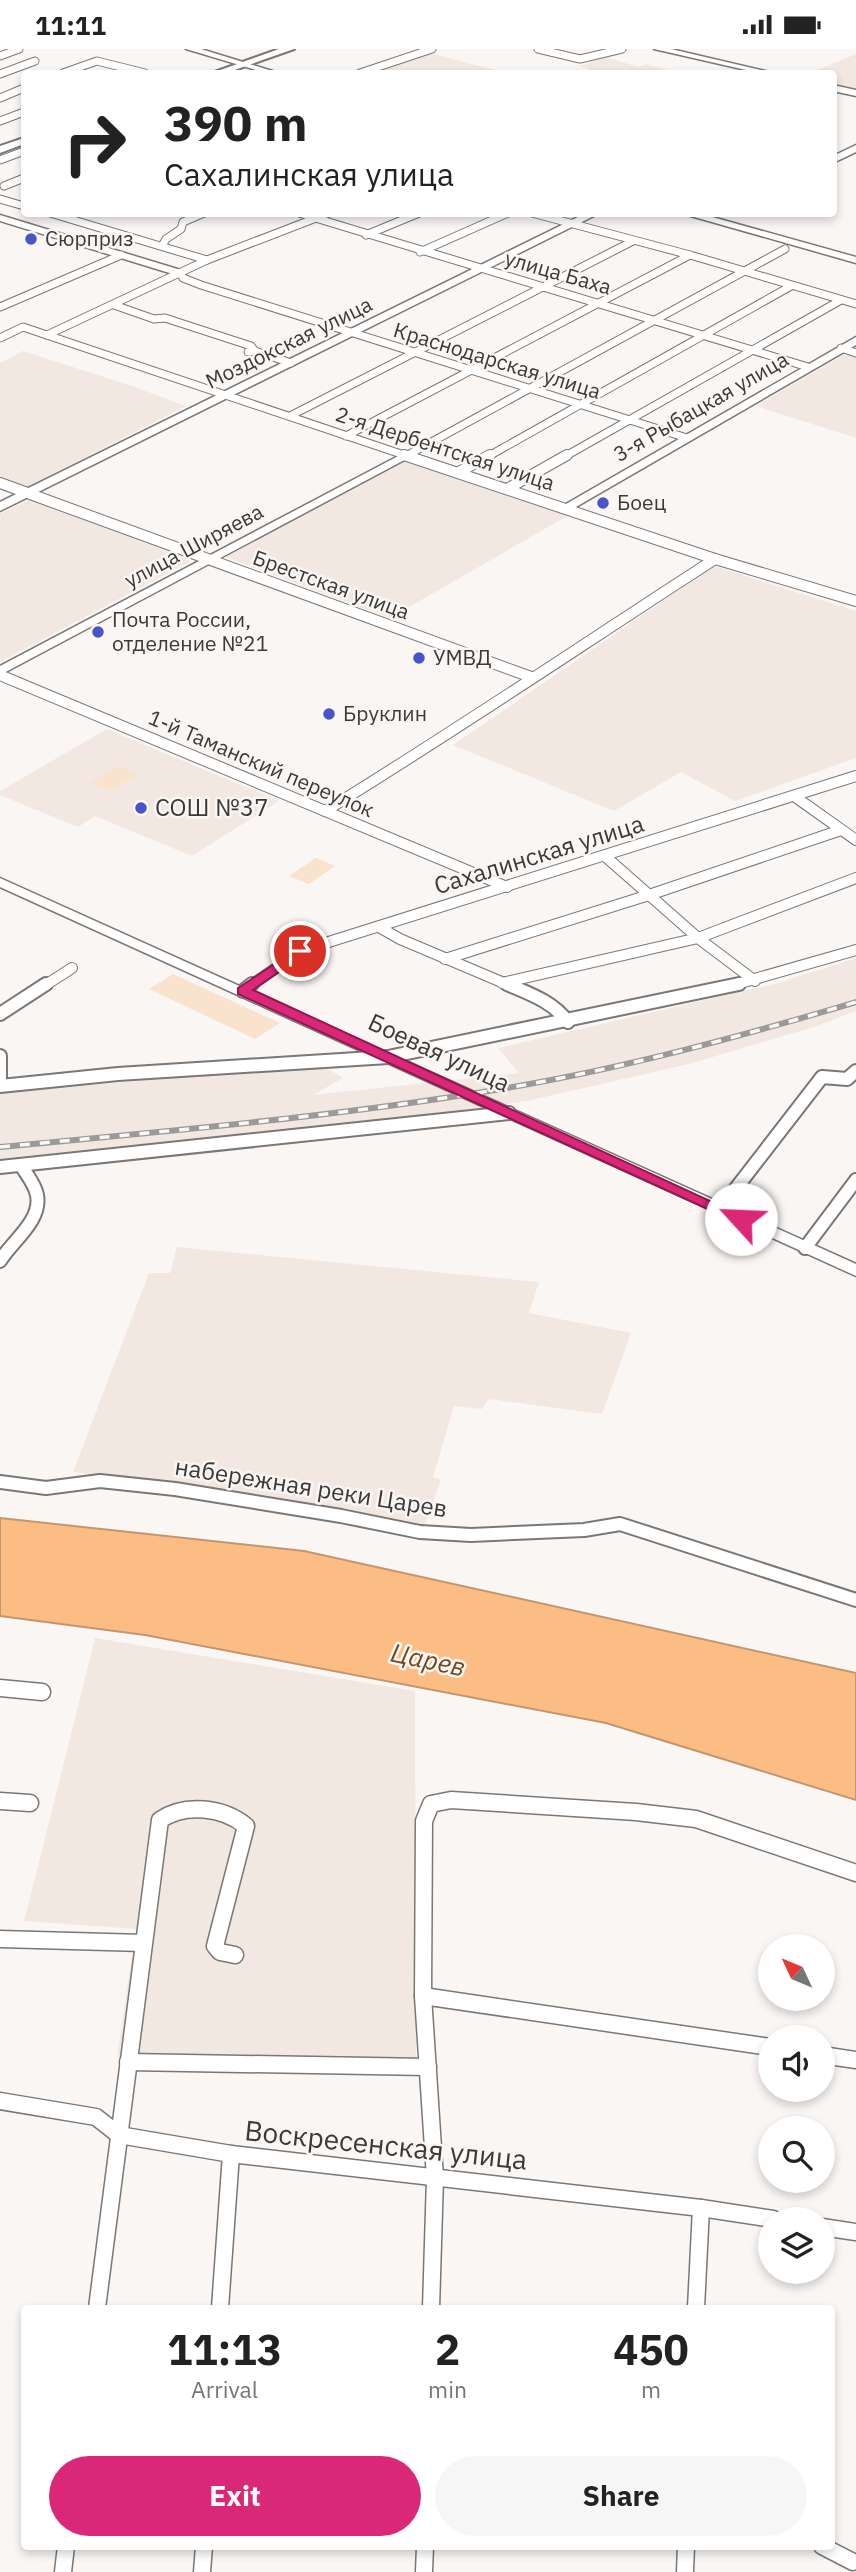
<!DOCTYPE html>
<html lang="en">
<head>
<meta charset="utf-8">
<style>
  body { margin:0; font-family:"IBM Plex Sans",sans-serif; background:#f6f6f6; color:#222; height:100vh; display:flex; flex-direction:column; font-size:26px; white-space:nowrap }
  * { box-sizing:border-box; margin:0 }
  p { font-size:23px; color:#767676 }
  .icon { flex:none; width:38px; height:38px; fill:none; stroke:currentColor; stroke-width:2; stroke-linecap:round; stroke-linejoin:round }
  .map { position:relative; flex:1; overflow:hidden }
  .sheet { position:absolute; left:21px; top:2256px; width:814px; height:245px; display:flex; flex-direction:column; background:#fff; border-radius:7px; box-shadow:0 4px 10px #0003 }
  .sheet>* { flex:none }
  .guide { position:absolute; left:21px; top:21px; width:816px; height:147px; border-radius:7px; box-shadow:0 4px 10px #0003; background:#fff; color:#222; overflow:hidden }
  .needle { width:46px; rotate:314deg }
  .tools { position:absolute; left:758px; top:1885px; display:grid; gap:14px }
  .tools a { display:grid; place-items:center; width:77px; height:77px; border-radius:50%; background:#fff; box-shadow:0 4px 10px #0003; font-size:35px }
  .pin { position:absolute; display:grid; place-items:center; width:60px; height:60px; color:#fff; margin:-30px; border:4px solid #fff; border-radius:50%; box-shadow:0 2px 7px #0007 }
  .me { position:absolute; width:77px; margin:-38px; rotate:295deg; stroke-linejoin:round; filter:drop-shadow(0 0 5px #0008) }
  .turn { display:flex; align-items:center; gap:24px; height:147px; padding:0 28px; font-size:32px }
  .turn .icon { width:91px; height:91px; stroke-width:2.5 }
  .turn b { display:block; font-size:49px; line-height:60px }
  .eta { display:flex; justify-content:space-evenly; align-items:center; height:119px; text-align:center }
  .eta b { font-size:42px; font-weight:800; line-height:49px }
  .button { display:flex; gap:14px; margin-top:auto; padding:14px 28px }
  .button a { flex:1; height:80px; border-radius:42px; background:#db2777; color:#fff; font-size:28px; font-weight:800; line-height:80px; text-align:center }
  .button a+a { background:#f6f6f6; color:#222 }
  .status { display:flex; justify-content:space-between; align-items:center; height:49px; padding:0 35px; background:#fff; direction:ltr }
  .status svg { height:19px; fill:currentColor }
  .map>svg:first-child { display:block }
  .built { fill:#f2e8e1 }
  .green { fill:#f9e2ce }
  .water { fill:#fcbd84; stroke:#c2966e; stroke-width:2 }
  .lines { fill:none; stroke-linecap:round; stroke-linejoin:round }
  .street-far3-casing { stroke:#7a7775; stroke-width:9 }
  .street-far2-casing { stroke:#7a7775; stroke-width:12 }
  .street-far1-casing { stroke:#7a7775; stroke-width:16 }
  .street-casing { stroke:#7a7775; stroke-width:19 }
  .secondary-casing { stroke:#7a7775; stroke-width:3 }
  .primary-casing { stroke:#7a7775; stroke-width:4 }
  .street-far3 { stroke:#fff; stroke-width:7 }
  .street-far2 { stroke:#fff; stroke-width:10 }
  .street-far1 { stroke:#fff; stroke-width:12 }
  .street { stroke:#fff; stroke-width:16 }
  .secondary { fill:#fff; fill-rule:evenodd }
  .primary { fill:#fff; fill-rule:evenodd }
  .rail-casing { stroke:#9c9a98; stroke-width:6 }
  .rail { stroke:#faf6f4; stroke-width:3.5; stroke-dasharray:10; stroke-linecap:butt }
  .route { fill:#db2777; stroke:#8e194d; stroke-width:2 }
  .poi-dot { fill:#4855ca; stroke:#faf6f4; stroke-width:2.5 }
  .labels { text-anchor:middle; stroke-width:5; stroke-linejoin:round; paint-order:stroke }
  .far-poi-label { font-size:21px; fill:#3b3a39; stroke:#faf6f4; text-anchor:start }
  .far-street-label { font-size:21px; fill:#3b3a39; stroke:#faf6f4 }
  .poi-label { font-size:24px; fill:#3b3a39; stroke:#faf6f4; text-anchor:start }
  .street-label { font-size:24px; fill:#3b3a39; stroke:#faf6f4 }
  .water-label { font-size:26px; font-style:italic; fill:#72491f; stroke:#faf6f4 }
  .near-street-label { font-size:28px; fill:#3b3a39; stroke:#faf6f4 }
</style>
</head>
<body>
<div class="status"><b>11:11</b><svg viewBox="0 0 49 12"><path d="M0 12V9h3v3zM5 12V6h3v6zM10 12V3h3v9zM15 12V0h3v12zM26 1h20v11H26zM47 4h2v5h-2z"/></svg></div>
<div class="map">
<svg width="856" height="2523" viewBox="0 0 856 2523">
  <rect width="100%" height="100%" fill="#faf6f4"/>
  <g class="built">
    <polygon points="627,0 630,1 609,9 638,18 646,15 680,24 580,24 589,20 580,17"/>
    <polygon points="427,3 467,14 507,24 369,24"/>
    <polygon points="856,5 856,40 833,36 833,24 815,22"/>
    <polygon points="23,302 132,337 186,357 27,438 0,428 0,314"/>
    <polygon points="845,305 856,308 856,389 756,357"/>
    <polygon points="409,410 569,466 390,569 223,507"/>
    <polygon points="30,450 191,512 0,613 0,465"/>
    <polygon points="714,517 856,562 856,709 735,752 681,723 614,762 453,696"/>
    <polygon points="107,680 279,752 192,807 95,767 78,778 0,746 0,742"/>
    <polygon points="856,909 856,962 817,977 689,1015 527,1052 450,1063 0,1113 0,1044 322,1016 343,1029 313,1046 519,1024 498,999 778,934"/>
    <polygon points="177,1198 539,1233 529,1264 631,1284 602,1365 489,1350 482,1360 454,1357 433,1428 441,1431 424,1478 261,1446 73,1423 149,1224 170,1224"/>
    <polygon points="95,1589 415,1642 416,2011 117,2008 136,1880 24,1872"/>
  </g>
  <g class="green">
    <polygon points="119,717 138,725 110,742 90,734"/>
    <polygon points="316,809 335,817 309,835 289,827"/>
    <polygon points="173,925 280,974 255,990 149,940"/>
  </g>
  <polygon class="water" points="0,1469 304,1502 856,1624 856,1751 606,1674 145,1586 0,1567"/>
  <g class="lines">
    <g class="street-far3-casing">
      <g id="street-far3">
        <polyline points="538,0 580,10 622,0"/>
        <polyline points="0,7 19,0"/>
        <polyline points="63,24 97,12 145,24"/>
        <polyline points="360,24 432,0"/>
        <polyline points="0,25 35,12"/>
        <polyline points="0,49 24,39"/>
        <polyline points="0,72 24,63"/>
        <polyline points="0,111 24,102"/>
        <polyline points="4,137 24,129"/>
        <polyline points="0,150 24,157"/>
        <polyline points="50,164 207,211"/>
        <polyline points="299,164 808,318"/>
        <polyline points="532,164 690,206 856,255"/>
        <polyline points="366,186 419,164"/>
        <polyline points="162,197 166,190 181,180 183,173 204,164"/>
        <polyline points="420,203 508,164"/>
        <polyline points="180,224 183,229 201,236 687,389"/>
        <polyline points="114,256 154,270 165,269 251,297 255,302"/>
        <polyline points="0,258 121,206"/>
        <polyline points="47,286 207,211 329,164"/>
        <polyline points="0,289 23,278 410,408"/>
        <polyline points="841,299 856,304"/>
        <polyline points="248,303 255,302 291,314"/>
        <polyline points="290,367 633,192"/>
        <polyline points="346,387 690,206"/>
        <polyline points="406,407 785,200"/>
        <polyline points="487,408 791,237"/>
        <polyline points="564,408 841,251"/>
      </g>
    </g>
    <g class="street-far2-casing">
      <g id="street-far2">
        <polyline points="404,406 715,510 856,552"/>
        <polyline points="459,423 490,406"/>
        <polyline points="0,434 531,628"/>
        <polyline points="507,440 567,406"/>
        <polyline points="0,626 507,838"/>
        <polyline points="794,747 856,791"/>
        <path d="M325 762C457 681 585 594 715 510"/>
        <polyline points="606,808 698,889 755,932"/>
        <polyline points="379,878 400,890 511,937"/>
        <polyline points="445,910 649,846 841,781"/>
        <polyline points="502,934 698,889 856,829"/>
        <polyline points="44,937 72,919"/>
        <polyline points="250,937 300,902 856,727"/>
        <polyline points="730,937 856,901"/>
      </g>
    </g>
    <g class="street-far1-casing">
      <g id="street-far1">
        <path d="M507 935C530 945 552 952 568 973"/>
        <polyline points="243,942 252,935"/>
        <polyline points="0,965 46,935"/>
        <polyline points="0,1007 0,1034"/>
        <polyline points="0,1037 118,1025 388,1008 739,935"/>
        <polyline points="0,1118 509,1064"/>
        <polyline points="720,1160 822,1028 847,1030 856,1022"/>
        <polyline points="805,1199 856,1131"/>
        <path d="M0 1212C12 1192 42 1172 37 1146 35 1135 26 1125 21 1116"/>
        <polyline points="0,1433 46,1439 100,1432 175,1440 341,1467 420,1483 471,1486 584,1481 620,1475 856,1551"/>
      </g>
    </g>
    <g class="street-casing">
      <g id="street">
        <polyline points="0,1639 42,1643"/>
        <polyline points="0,1752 30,1754"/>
        <polyline points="0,1890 143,1894"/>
        <polyline points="423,1947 770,1998"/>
        <polyline points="822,2006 856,2011"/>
        <polyline points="128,2013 428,2018"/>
        <polyline points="0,2052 96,2068 119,2086 231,2105 701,2159 773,2170"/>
        <polyline points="822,2178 856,2183"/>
        <path d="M97 2259 160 1771C185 1754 223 1758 246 1777L215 1897 220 1903 235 1906"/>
        <polyline points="220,2259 231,2105"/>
        <polyline points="431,2259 435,2129 423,1947 424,1772 431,1755 451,1751 636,1763 696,1770 856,1824"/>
        <polyline points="696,2259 701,2159"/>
        <polyline points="822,2497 853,2513"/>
        <polyline points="63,2523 66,2497"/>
        <polyline points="202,2523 204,2497"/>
        <polyline points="424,2523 425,2497"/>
        <polyline points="685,2523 686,2497"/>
      </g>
    </g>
    <g class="secondary-casing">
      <g id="secondary">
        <polygon points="186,0 201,0 279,24 266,24"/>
        <polygon points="654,0 671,0 774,24 759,24"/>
        <polygon points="833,36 856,41 856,47 833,42"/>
        <polygon points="856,96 856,103 833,114 833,107"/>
        <polygon points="586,164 600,164 0,462 0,453"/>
        <polygon points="680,164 698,164 856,208 856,214"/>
        <polygon points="0,166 184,222 185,224 176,226 0,172"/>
        <polygon points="856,288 856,296 569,462 559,459"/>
        <polygon points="402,405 412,407 0,626 0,617"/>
        <polygon points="0,829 856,1215 856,1227 0,838"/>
      </g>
    </g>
    <g class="primary-casing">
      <g id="primary">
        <polygon points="279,0 294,0 226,24 212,24"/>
        <polygon points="24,89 24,95 0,104 0,97"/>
      </g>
    </g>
    <use href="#street-far3" class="street-far3"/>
    <use href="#street-far2" class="street-far2"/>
    <use href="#street-far1" class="street-far1"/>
    <use href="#street" class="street"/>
    <use href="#secondary" class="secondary"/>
    <use href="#primary" class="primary"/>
    <g class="rail-casing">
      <path id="rail" d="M0 1098C167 1082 335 1068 501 1040 621 1020 739 988 856 953"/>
    </g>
    <use href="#rail" class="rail"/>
  </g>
  <polygon class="route" points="300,898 305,899 305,905 253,941 749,1170 746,1173 736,1173 238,945 238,939"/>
  <g class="poi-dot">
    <circle cx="31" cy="190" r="7"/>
    <circle cx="603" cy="454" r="7"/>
    <circle cx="98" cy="583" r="7"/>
    <circle cx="419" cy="609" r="7"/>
    <circle cx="329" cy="665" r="7"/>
    <circle cx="141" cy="759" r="7"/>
  </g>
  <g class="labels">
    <g class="far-poi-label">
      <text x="45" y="197">Сюрприз</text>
      <text x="617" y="461">Боец</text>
      <text x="112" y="578">Почта России,<tspan x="112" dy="24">отделение №21</tspan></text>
      <text x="433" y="616">УМВД</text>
      <text x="343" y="672">Бруклин</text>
    </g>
    <g class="far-street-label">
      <text transform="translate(558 224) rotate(16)" y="7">улица Баха</text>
      <text transform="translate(289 294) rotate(-26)" y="7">Моздокская улица</text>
      <text transform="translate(497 312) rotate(17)" y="7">Краснодарская улица</text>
      <text transform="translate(701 358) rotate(-30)" y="7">3-я Рыбацкая улица</text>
      <text transform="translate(445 400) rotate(18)" y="7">2-я Дербентская улица</text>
      <text transform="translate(194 497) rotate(-28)" y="7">улица Ширяева</text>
      <text transform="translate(331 536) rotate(20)" y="7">Брестская улица</text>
      <text transform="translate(261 715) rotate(23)" y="7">1-й Таманский переулок</text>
    </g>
    <g class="poi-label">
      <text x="155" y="767">СОШ №37</text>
    </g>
    <g class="street-label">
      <text transform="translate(539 806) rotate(-17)" y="8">Сахалинская улица</text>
      <text transform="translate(439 1004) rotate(25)" y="8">Боевая улица</text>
      <text transform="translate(311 1439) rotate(9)" y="8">набережная реки Царев</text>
    </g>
    <g class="water-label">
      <text transform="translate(428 1611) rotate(12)" y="9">Царев</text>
    </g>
    <g class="near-street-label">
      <text transform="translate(386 2096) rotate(6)" y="10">Воскресенская улица</text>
    </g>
  </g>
</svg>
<div class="tools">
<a><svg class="needle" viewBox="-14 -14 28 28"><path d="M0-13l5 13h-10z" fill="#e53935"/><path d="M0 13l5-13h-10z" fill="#767676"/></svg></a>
<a><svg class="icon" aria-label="sound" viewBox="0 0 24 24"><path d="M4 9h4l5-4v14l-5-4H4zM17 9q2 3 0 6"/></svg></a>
<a><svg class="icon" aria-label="search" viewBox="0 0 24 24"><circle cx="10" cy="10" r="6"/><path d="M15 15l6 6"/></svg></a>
<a><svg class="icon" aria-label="layers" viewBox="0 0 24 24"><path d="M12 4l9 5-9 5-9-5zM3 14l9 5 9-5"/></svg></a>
</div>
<div class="pin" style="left:300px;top:902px;background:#d93025"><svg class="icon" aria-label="arrive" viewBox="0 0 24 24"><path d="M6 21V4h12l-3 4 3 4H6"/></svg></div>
<svg class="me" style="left:741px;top:1170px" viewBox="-20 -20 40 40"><circle r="19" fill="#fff"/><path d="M0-13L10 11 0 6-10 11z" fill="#db2777"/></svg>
<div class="guide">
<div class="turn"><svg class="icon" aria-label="right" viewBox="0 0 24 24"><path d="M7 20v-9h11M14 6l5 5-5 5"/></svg><div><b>390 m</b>Сахалинская улица</div></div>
</div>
<section class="sheet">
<div class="eta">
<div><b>11:13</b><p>Arrival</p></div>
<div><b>2</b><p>min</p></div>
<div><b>450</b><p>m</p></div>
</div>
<div class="button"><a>Exit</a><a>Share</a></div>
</section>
</div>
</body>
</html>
